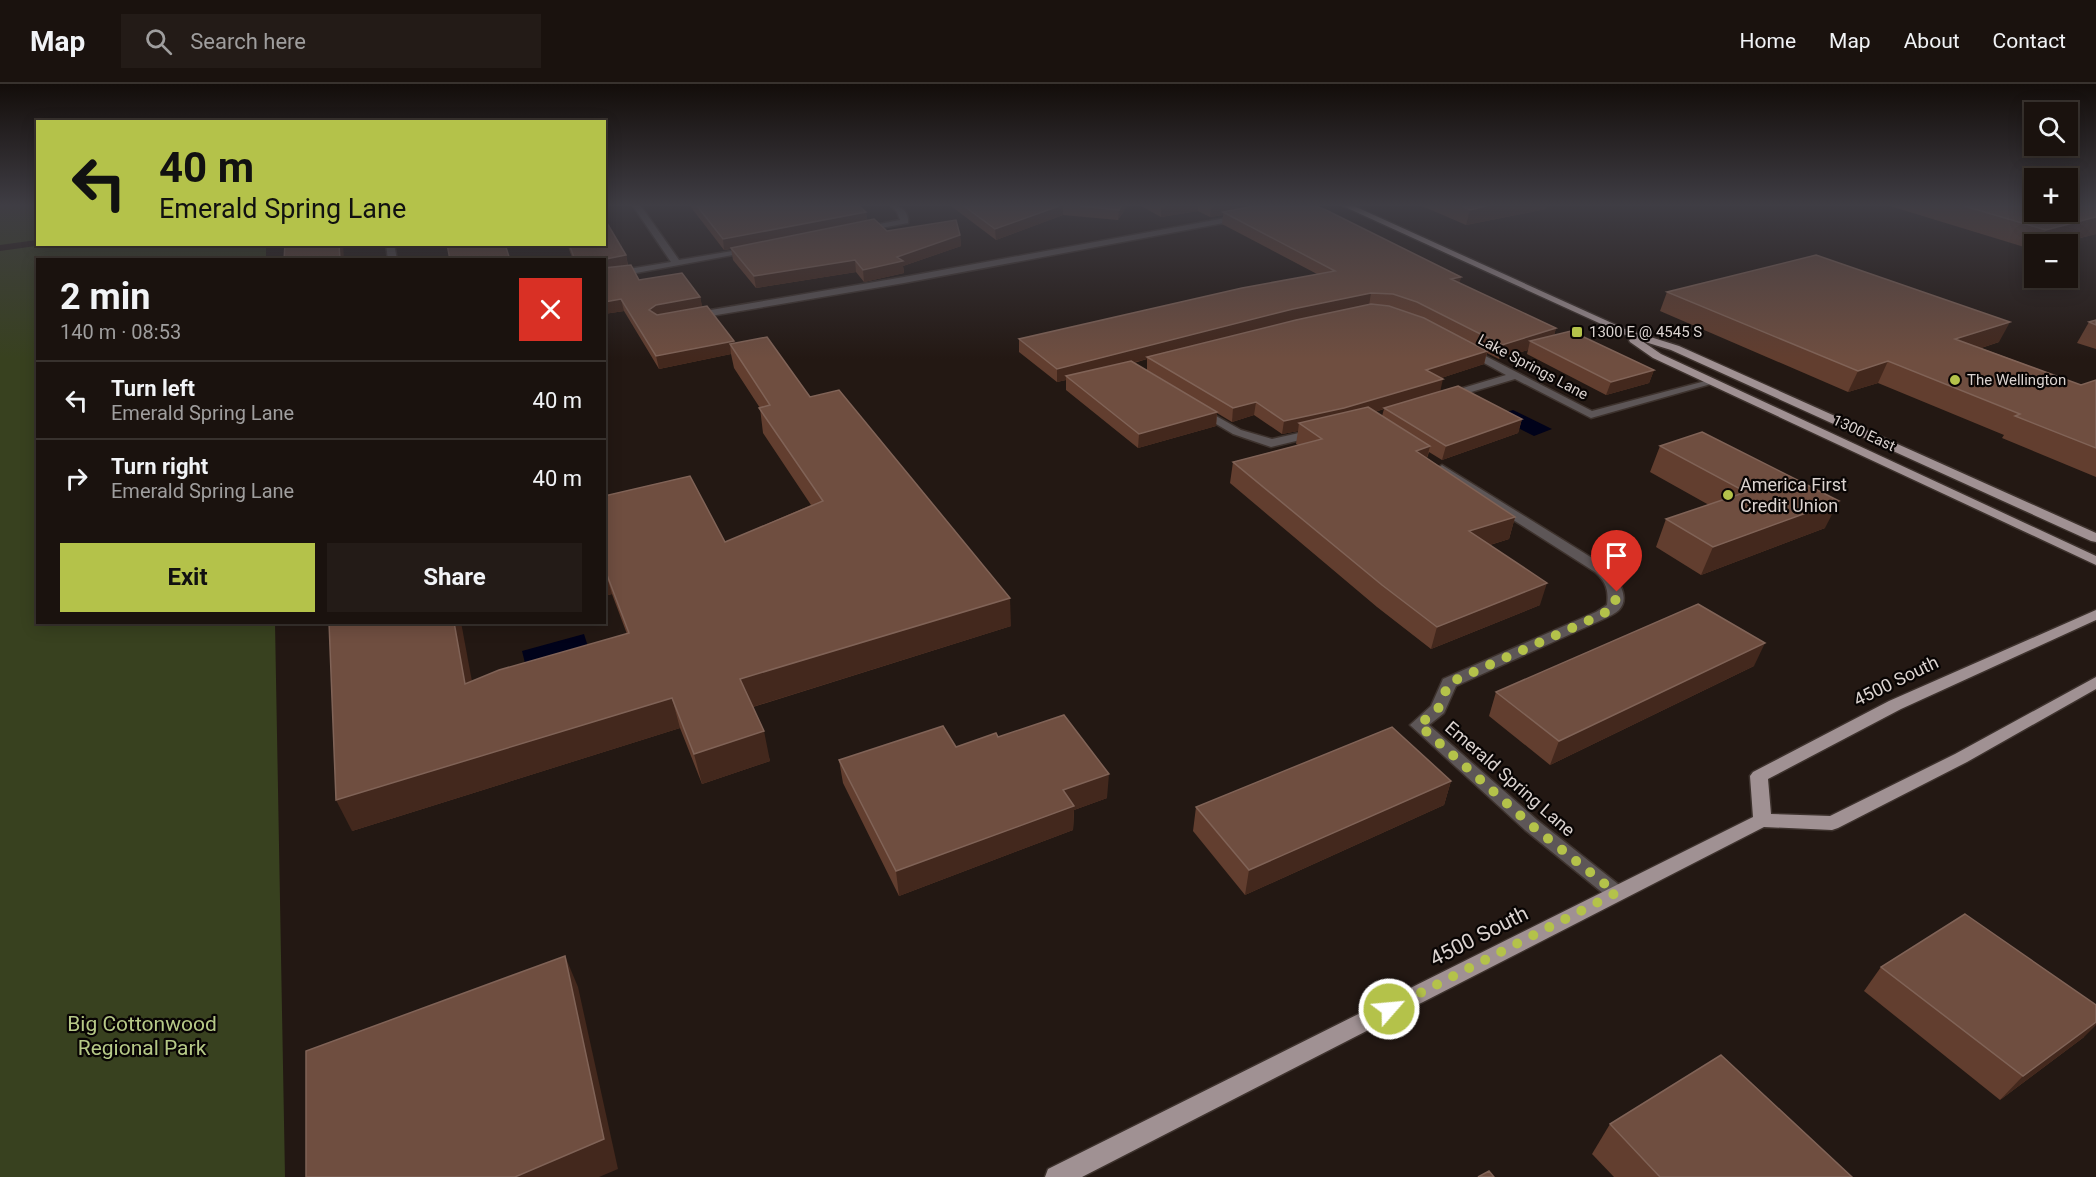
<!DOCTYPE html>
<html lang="en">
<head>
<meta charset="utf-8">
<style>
  body { margin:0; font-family:Roboto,sans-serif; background:#231b17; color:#f1f3f6; height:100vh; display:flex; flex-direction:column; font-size:22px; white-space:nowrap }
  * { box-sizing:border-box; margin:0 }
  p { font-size:20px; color:#9f9e9e }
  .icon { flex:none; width:33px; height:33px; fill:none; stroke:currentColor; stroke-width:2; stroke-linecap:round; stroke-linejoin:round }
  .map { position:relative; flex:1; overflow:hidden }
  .details { position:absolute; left:36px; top:174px; width:570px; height:366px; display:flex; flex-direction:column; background:#1a120e; border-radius:0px; box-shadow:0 3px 15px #0003,0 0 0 2px #38322e }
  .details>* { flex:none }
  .guide { position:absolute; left:36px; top:36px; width:570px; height:126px; border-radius:0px; box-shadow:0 3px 15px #0003,0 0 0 2px #38322e; background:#b4c24a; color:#111; overflow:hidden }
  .controls { position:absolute; left:2024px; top:18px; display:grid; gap:12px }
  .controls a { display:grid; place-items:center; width:54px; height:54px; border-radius:0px; background:#1a120e; box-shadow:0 3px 15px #0003,0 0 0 2px #38322e; font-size:30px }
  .pin { position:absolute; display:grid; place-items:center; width:51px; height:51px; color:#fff; margin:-62px -26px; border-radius:50% 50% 50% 0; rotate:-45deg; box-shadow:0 0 6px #0007 }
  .pin .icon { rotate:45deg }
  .me { position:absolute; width:66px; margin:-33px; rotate:63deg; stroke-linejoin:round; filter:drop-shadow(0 0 4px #0008) }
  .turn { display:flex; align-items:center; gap:21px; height:126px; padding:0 24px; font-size:27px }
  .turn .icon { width:78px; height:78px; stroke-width:2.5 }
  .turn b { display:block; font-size:42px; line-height:51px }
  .round { display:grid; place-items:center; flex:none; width:63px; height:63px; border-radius:0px; background:#231b17 }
  .overview { display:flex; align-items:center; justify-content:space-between; height:102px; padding:0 24px }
  h1 { font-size:36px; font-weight:700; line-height:45px }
  .cta { display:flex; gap:12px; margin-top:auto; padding:12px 24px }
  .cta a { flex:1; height:69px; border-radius:0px; background:#b4c24a; color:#111; font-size:24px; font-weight:700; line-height:69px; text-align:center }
  .cta a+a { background:#231b17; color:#f1f3f6 }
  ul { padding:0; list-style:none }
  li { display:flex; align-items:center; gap:18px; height:78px; padding:0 24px; border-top:2px solid #38322e }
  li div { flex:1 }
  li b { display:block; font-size:22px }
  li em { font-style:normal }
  header { display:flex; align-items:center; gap:36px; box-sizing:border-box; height:84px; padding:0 30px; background:#1a120e; border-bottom:2px solid #38322e }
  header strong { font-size:28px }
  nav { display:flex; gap:33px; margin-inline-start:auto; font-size:21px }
  .search { width:420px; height:54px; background:#231b17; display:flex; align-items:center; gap:15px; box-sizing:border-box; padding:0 21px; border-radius:0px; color:#9f9e9e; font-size:22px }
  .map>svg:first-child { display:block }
  .green { fill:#38411f }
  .water { fill:#00021a }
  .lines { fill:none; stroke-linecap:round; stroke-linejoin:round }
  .minor-casing { stroke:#3d322d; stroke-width:3 }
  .major-casing { stroke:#3d322d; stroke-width:3 }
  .minor { fill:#5d5657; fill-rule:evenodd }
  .major { fill:#a09193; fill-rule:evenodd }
  .wall { fill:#623e2f; fill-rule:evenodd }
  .shaded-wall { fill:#43281d }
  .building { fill:#6f4e40; stroke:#806357; stroke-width:1.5 }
  .route { stroke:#b4c24a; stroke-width:10; stroke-dasharray:0 18 }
  .poi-dot { fill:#b4c24a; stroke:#090504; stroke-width:2 }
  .labels { text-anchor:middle; stroke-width:4.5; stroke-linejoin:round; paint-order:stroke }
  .far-poi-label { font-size:15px; fill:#dbd3d0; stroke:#090504; text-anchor:start }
  .far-street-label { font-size:15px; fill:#dbd3d0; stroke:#090504 }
  .poi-label { font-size:18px; fill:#dbd3d0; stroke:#090504; text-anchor:start }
  .street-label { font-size:18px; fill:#dbd3d0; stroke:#090504 }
  .near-street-label { font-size:21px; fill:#dbd3d0; stroke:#090504 }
  .near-park-label { font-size:21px; fill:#b6c987; stroke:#090504 }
</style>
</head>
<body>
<header>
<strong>Map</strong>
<div class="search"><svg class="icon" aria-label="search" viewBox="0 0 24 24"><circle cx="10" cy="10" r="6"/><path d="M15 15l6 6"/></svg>Search here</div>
<nav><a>Home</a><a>Map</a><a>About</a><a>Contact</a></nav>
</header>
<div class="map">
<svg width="2096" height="1093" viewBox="0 0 2096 1093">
  <rect width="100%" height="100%" fill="#231813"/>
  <g class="green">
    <polygon points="0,122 37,122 37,156 0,161"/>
    <polygon points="50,160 266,161 266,175 38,176 38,538 275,539 285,1093 0,1093 0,167"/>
  </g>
  <g class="water">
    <polygon points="1513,326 1552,345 1534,352 1494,332"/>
    <polygon points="584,550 590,569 527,587 522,567"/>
  </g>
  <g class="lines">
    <g class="minor-casing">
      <g id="minor">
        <polygon points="633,122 641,122 679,176 750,164 754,167 604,195 604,189 671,178"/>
        <path d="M891 122C902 122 909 128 908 139L859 148V144L900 136 897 128Z"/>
        <polygon points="1242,131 1245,131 1245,135 904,199 693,235 688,232 693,229 904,193"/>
        <polygon points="386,160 394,160 397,176 388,176"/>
        <polygon points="1468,263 1592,327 1713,295 1718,298 1591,334 1515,295 1451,314 1443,314 1443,310 1506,291 1464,268 1464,264"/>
        <polygon points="1200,323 1241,346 1272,355 1317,345 1323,349 1321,351 1271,363 1233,350 1196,328 1196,324"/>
        <path d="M1442 381 1605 482C1615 491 1632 512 1619 526 1616 529 1610 532 1606 534L1456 602 1444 629 1429 641 1537 736 1623 804 1626 809 1623 814 1616 817 1609 814 1525 746 1410 641 1431 622 1443 595 1596 528 1607 521C1609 506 1606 498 1595 488L1438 388 1436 385Z"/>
      </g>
    </g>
    <g class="major-casing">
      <g id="major">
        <polygon points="1343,122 1354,122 1625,245 1679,262 2096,449 2096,458 2091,457 1671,266 1642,257 1661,270 2096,472 2096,481 1653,274 1630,258 1629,256 1632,254"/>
        <polygon points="2096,526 2096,536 1901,625 1768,695 1771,730 1830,732 1955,670 2096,593 2096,605 1967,678 1838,744 1832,746 1764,743 1082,1093 1045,1093 1048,1085 1753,733 1750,692 1753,688 1889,617"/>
      </g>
    </g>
    <use href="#minor" class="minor"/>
    <use href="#major" class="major"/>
  </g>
  <g class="wall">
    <polygon points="690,122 859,122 866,128 867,137 887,147 960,151 961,162 903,182 904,189 864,198 856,188 756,204 733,176 731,165 724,166"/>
    <polygon points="951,122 1127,122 1118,136 1063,131 996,156"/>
    <path d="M1141 122H1316L1461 193 1459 199 1556 244 1554 251 1654 286 1649 299 1606 311 1527 270 1528 266 1499 275 1487 269 1484 280 1441 294 1440 308 1522 335 1518 349 1442 376 1429 368 1427 374 1515 433 1509 455 1490 461 1540 521 1431 565 1377 523 1230 399 1233 378 1298 361 1296 360 1298 347 1282 350 1254 331 1232 338 1217 329 1216 342 1138 364 1066 306V296L1057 298 1019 268V255L1317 190 1222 140 1223 131 1210 133 1198 127 1161 133ZM1147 275V286L1190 312 1134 279ZM1384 325 1382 332 1375 328Z"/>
    <polygon points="1422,122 1547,122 1546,125 1466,141"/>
    <polygon points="1890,122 2034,122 2096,150 2056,160 2034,160 2034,166"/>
    <polygon points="567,160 604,160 626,171 628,181 639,196 700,213 702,223 734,257 734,259 810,313 1011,542 753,623 770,677 702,700 680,644 352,747 472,597 627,550 612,510 604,512 604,412 725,458 811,421 763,349 760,324 734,284 731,270 659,285 624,227 604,230 604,176 573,176"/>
    <polygon points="1667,208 1999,258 1981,264 2081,301 2096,296 2096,393 2002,354 2004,351 1878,299 1848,308 1660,227"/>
    <polygon points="2096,236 2096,265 2077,259 2089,238"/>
    <polygon points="1660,362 1825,444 1701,491 1656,463 1666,435 1709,421 1650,388"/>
    <polygon points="1754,582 1550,681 1489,632 1496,608"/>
    <polygon points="998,653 1107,714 1074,726 1073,746 899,812 843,699 839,676 956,663"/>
    <polygon points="1451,697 1444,721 1245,811 1193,747 1196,723"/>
    <polygon points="1881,883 2084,953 2000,1016 1864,907"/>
    <polygon points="1610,1040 1852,1093 1614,1093 1592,1070"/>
  </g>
  <g class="shaded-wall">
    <polygon points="1059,122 1063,122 1063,131 996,156 995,145"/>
    <polygon points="1121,122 1127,122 1118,136 1119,126"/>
    <polygon points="1166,122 1198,122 1198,127 1161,133 1161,123"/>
    <polygon points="1215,122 1269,122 1223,128 1223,131 1210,133 1211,123"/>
    <polygon points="1486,122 1547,122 1546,125 1466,141 1470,126"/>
    <polygon points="866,128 867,139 724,166 723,155"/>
    <polygon points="2096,133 2096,150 2056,160 2038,160 2046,146"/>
    <polygon points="960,151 961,162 903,182 904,189 864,198 863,186 897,173"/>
    <polygon points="339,160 343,160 344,176 340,176"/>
    <polygon points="505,160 524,160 506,163"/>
    <polygon points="626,171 628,183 604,187 604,176 601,175"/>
    <polygon points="855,176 856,188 756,204 754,192"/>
    <polygon points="1461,193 1458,206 1451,195"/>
    <polygon points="1371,209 1369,222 1147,273 1147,275 1069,295 1066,292 1066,296 1057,298 1057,285 1293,225"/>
    <polygon points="700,213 703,225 659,233 649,226 656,221"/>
    <polygon points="621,215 624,227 604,230 604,218"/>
    <polygon points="2010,238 1999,258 1944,276 1955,255"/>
    <polygon points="1556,244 1552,258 1530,257 1528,266 1499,275 1502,261"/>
    <polygon points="734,257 736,269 730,260 731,270 659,285 656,272"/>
    <polygon points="1487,267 1484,280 1423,300 1426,286"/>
    <polygon points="1888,277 1878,299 1848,308 1858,287"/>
    <polygon points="1654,286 1649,299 1606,311 1611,298"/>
    <polygon points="1443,295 1440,308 1341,338 1299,339 1298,347 1282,350 1284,337"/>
    <polygon points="1256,318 1254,331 1232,338 1233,324"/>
    <polygon points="1217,328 1216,342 1138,364 1139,350"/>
    <polygon points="1522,335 1518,349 1442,376 1446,362"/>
    <polygon points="1430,362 1425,382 1416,367"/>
    <polygon points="1839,417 1825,444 1701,491 1713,463"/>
    <polygon points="1515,433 1509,455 1463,469 1469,447"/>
    <polygon points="604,483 612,510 604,512"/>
    <polygon points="1547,499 1540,521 1431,565 1437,543"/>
    <polygon points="1010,514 1011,542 746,625 740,595"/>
    <polygon points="454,538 461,538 478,630 465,600"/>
    <polygon points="1765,559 1754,582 1550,681 1559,657"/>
    <polygon points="672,614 680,644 352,747 336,716"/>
    <polygon points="764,647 770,677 702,700 694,670"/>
    <polygon points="1109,690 1107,714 1074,726 1073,746 899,812 896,787 1063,706"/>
    <polygon points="1451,697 1444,721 1245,811 1249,786"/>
    <polygon points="565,872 578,903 618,1085 599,1093 515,1093"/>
    <polygon points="2096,938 2096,941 2084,953 2000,1016 2023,992"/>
  </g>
  <g class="building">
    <polygon points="697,122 859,122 866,128 723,155"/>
    <polygon points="964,122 1059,122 995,145"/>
    <polygon points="1080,122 1121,122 1119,126"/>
    <polygon points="1254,122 1316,122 1326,126 1461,193 1451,195 1556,244 1502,261 1417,218 1393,210 1371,209 1293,225 1057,285 1019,255 1242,204 1335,187 1223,128"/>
    <polygon points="1462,122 1486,122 1470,126"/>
    <polygon points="1964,122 2034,122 2034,128 2067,128 2067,122 2096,122 2096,133 2046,146"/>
    <polygon points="604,134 626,171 601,176 575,176 569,160 604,160"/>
    <polygon points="874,135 887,147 956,136 960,151 897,173 903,177 863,186 855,176 754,192 731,164"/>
    <polygon points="285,160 339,160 340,176 284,176"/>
    <polygon points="447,160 505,160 510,176 450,176"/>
    <polygon points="1816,171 2010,238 1955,255 2081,301 2096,296 2096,364 2015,332 2020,330 1888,277 1858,287 1667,208"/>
    <polygon points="631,181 639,196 682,189 700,213 656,221 649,226 657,231 707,222 734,257 656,272 621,215 604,218 604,184"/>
    <polygon points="1371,220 1389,222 1424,234 1487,267 1426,286 1443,295 1344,324 1284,337 1256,318 1233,324 1147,273 1296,236"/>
    <polygon points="2096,236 2096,241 2089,238"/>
    <polygon points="1571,247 1654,286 1611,298 1530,257"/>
    <polygon points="767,253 810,313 839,306 1010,514 740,595 764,647 694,670 672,614 336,716 329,538 454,538 465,600 499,586 629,549 604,483 604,412 690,392 725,458 823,417 759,324 770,321 730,260"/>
    <polygon points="1131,277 1217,328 1139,350 1066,292"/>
    <polygon points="1458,302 1522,335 1446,362 1384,324"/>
    <polygon points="1368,323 1430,362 1416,367 1515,433 1469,447 1547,499 1437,543 1382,501 1233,378 1322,355 1299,339"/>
    <polygon points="1702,348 1839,417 1713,463 1666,435 1746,408 1660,362"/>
    <polygon points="1698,520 1765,559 1559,657 1496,608"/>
    <polygon points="1064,631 1109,690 1063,706 1074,722 896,787 839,676 943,642 956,663 996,649 998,653"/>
    <polygon points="1392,643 1451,697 1249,786 1196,723"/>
    <polygon points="1965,830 2096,921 2096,938 2023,992 1881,883"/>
    <polygon points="565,872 604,1055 515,1093 306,1093 306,967"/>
    <polygon points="1721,971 1852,1093 1660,1093 1610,1040"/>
    <polygon points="1489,1087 1494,1093 1478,1093"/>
  </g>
  <linearGradient id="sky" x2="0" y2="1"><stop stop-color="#130d0a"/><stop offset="0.44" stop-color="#3f3d44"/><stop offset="1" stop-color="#3f3d44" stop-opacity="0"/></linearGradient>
  <rect width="2096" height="275" fill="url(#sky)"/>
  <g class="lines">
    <polyline class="route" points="1389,925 1616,809 1531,741 1419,641 1438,625 1449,599 1601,531 1614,523 1617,508"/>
  </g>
  <g class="poi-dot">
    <rect x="1571" y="242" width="12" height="12" rx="3"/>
    <circle cx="1955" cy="296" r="6"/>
    <circle cx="1728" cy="411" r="6"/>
  </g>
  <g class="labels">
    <g class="far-poi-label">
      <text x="1589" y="253">1300 E @ 4545 S</text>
      <text x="1967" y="301">The Wellington</text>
    </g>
    <g class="far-street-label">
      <text transform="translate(1533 283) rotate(28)" y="5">Lake Springs Lane</text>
      <text transform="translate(1864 349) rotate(25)" y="5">1300 East</text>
    </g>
    <g class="poi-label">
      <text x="1740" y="407">America First<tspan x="1740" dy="21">Credit Union</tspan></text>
    </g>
    <g class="street-label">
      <text transform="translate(1896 597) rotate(-26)" y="6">4500 South</text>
      <text transform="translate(1510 695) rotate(41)" y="6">Emerald Spring Lane</text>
    </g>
    <g class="near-street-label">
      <text transform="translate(1479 852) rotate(-27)" y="7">4500 South</text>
    </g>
    <g class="near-park-label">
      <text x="142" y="947">Big Cottonwood<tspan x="142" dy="24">Regional Park</tspan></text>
    </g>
  </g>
</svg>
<div class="controls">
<a><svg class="icon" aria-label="search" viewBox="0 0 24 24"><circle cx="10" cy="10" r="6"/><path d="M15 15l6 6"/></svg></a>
<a>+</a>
<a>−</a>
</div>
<div class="pin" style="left:1617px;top:508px;background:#d93025"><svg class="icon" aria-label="arrive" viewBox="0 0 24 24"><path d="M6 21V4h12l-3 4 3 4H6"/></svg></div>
<svg class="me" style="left:1389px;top:925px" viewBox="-20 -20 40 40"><circle r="17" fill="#b4c24a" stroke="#fff" stroke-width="3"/><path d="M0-11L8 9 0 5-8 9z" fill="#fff"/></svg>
<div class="guide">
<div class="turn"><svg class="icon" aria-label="left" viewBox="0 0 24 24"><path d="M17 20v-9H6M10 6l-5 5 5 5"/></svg><div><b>40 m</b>Emerald Spring Lane</div></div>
</div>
<section class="details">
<div class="overview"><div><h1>2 min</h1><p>140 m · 08:53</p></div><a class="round" style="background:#d93025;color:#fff"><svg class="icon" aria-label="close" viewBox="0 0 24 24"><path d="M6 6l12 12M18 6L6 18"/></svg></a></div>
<ul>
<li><svg class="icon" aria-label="left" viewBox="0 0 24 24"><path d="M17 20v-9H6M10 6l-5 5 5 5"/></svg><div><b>Turn left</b><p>Emerald Spring Lane</p></div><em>40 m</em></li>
<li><svg class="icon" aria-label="right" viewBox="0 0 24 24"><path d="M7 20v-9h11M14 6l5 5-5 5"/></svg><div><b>Turn right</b><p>Emerald Spring Lane</p></div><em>40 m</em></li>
</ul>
<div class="cta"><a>Exit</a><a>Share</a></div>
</section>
</div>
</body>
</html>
